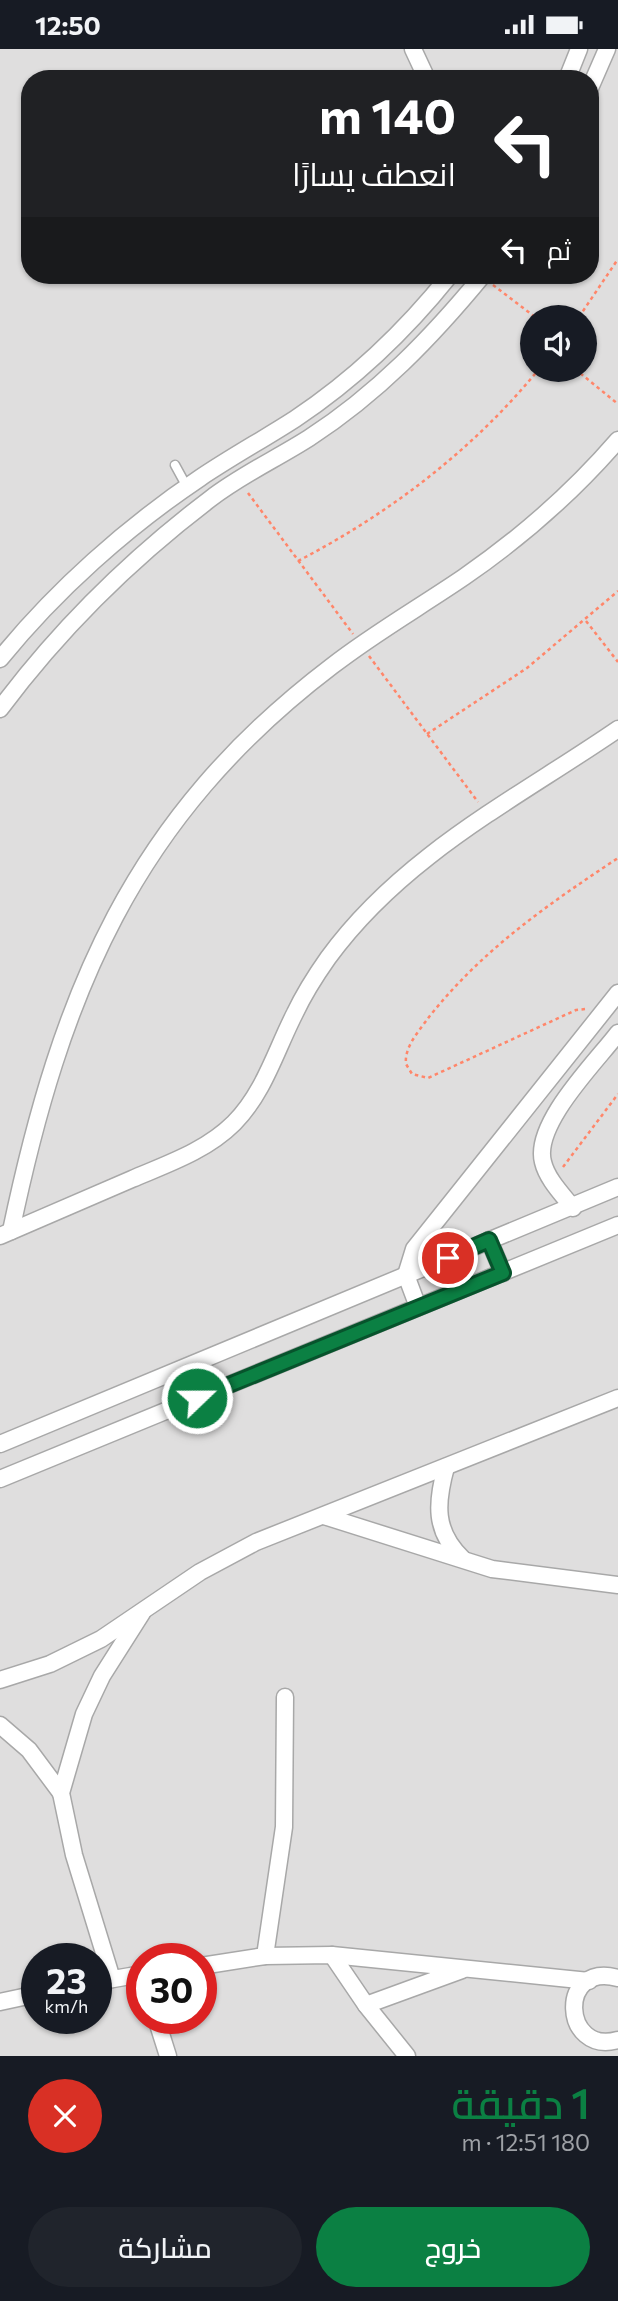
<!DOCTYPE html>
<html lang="ar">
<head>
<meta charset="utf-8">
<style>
  body { margin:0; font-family:Commissioner,Cairo,sans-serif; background:#20242c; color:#f1f3f6; direction:rtl; height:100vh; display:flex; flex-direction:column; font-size:26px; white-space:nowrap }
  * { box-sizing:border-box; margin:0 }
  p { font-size:23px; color:#9ea1a6 }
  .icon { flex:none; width:38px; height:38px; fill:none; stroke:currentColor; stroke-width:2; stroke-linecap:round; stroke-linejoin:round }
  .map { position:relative; height:2007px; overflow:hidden; direction:ltr }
  .sheet { display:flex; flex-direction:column; background:#171b24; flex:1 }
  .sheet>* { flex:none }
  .hud { position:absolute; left:21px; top:21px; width:578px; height:214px; border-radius:28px; box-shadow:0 2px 5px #0004; direction:rtl; background:#202124; color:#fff; overflow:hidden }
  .fabs { position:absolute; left:520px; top:256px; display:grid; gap:14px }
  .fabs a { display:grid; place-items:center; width:77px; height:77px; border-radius:50%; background:#171b24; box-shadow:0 2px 5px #0004; font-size:35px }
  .speed { position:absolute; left:21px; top:1894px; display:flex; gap:14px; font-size:35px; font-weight:700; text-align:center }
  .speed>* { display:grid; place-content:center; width:91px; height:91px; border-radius:50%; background:#171b24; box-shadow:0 2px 5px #0004; line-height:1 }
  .speed small { font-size:18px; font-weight:400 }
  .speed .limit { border:10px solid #d22; background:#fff; color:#111 }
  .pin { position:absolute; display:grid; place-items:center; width:60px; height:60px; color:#fff; margin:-30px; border:4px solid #fff; border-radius:50%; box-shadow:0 2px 7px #0007 }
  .me { position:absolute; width:77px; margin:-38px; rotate:68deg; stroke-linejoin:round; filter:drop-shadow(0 0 5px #0008) }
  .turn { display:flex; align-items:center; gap:24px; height:147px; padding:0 28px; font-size:32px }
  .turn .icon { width:91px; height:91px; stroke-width:2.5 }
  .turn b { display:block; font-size:49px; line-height:60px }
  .then { display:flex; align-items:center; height:66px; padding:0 28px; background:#0003; gap:14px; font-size:26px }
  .round { display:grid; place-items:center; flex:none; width:74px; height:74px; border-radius:37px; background:#20242c }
  .overview { display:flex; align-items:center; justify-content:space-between; height:119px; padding:0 28px }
  h1 { font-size:42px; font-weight:600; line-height:52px; color:#0b8043 }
  .action { display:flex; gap:14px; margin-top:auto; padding:14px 28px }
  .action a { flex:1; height:80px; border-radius:42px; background:#0b8043; color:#fff; font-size:28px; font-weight:600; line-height:80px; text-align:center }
  .action a+a { background:#20242c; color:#f1f3f6 }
  .status { display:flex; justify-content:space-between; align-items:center; height:49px; padding:0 35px; background:#171b24; direction:ltr }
  .status svg { height:19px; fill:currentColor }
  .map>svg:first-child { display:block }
  .residential { fill:#dfdede; fill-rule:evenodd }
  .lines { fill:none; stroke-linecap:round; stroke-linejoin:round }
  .service-casing { stroke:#a8a8a8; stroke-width:11 }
  .minor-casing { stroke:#a8a8a8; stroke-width:19 }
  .path { stroke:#ff866a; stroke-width:2.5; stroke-dasharray:3.5 3.5; stroke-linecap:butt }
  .service { stroke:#fff; stroke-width:8 }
  .minor { stroke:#fff; stroke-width:16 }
  .route-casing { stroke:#07532c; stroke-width:18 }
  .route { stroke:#0b8043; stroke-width:12 }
</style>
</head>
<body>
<div class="status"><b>12:50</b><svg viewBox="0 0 49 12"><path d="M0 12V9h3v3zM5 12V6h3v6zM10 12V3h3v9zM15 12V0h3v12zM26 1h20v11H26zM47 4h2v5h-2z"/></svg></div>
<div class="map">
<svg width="618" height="2007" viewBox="0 0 618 2007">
  <rect width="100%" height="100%" fill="#f2efe7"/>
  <path class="residential" d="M0 0H618V2007H0ZM30 30H590V226H30ZM532 268H584V320H532ZM37 1909H96V1969H37ZM142 1909H201V1969H142Z"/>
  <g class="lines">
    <g class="service-casing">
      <polyline id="service" points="175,416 187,438"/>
    </g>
    <g class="minor-casing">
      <g id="minor">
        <polyline points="413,0 427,30"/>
        <polyline points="567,30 579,0"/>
        <polyline points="590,39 607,0"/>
        <path d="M0 610C56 541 127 478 200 429 231 408 264 390 295 370 355 330 406 281 450 226"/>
        <path d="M0 660C59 581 131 510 210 450 241 426 276 410 309 389 377 345 432 288 483 226"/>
        <path d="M573 1159C562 1145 547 1130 543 1113 533 1075 596 1013 618 984"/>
        <path d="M11 1182C61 944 132 769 332 617 373 585 420 558 464 528 519 490 574 442 618 391"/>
        <path d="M0 1187C44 1168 88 1149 132 1130 167 1115 206 1102 234 1074 264 1044 276 1001 295 964 304 945 316 926 328 909 403 806 516 750 618 680"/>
        <polyline points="489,1191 503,1224"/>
        <polyline points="418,1258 406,1226 414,1200 618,944"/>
        <polyline points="0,1395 618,1138"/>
        <path d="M446 1418C436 1454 434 1482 462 1509"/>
        <polyline points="0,1430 618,1176"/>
        <polyline points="324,1467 492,1520 618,1536"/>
        <polyline points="0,1631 50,1615 101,1590 200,1523 256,1493 618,1349"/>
        <polyline points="0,1676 29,1701 61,1744"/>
        <polyline points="332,1906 366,1956 407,2007"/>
        <polyline points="265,1907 284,1778 285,1648"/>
        <polyline points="201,1917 265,1907 332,1906 589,1932"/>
        <path d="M618 1929C557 1912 562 2007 618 1991"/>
        <polyline points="112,1930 74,1806 61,1744 84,1665 102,1627 142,1564"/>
        <polyline points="96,1933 142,1925"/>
        <polyline points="0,1953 37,1945"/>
        <polyline points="366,1956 462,1921"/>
        <polyline points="156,1969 168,2007"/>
      </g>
    </g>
    <g class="path">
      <polyline points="493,236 535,268"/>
      <polyline points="579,268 618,210"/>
      <polyline points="575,320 618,355"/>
      <polyline points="248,444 353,585"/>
      <path d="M298 512C390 464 473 401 539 320"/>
      <polyline points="586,572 618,613"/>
      <polyline points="369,607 478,753"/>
      <polyline points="427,685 527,619 618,542"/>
      <path d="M585 960 576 961 428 1029 412 1025 406 1015C404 998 419 982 429 968 482 901 547 856 618 809"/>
      <polyline points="563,1118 618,1045"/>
    </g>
    <use href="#service" class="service"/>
    <use href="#minor" class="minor"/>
  </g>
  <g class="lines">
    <g class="route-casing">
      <polyline id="route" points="197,1349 503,1224 489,1191 448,1209"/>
    </g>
    <use href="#route" class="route"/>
  </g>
</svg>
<div class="fabs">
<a><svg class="icon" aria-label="sound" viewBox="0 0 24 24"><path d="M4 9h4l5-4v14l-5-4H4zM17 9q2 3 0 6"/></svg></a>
</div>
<div class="speed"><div>23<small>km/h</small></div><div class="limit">30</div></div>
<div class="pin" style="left:448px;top:1209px;background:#d93025"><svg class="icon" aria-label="arrive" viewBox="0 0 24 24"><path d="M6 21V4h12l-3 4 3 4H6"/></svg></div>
<svg class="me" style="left:197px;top:1349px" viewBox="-20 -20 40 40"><circle r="17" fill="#0b8043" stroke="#fff" stroke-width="3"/><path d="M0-11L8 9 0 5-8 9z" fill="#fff"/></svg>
<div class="hud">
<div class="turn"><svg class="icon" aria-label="left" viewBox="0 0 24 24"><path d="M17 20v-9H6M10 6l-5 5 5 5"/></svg><div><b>140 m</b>انعطف يسارًا</div></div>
<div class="then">ثم<svg class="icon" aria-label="left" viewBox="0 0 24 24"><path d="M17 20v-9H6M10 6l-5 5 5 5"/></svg></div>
</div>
</div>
<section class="sheet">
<div class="overview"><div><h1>1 دقيقة</h1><p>180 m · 12:51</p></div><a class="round" style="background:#d93025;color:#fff"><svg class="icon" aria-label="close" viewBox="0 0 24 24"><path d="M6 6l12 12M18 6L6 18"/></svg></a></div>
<div class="action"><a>خروج</a><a>مشاركة</a></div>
</section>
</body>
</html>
